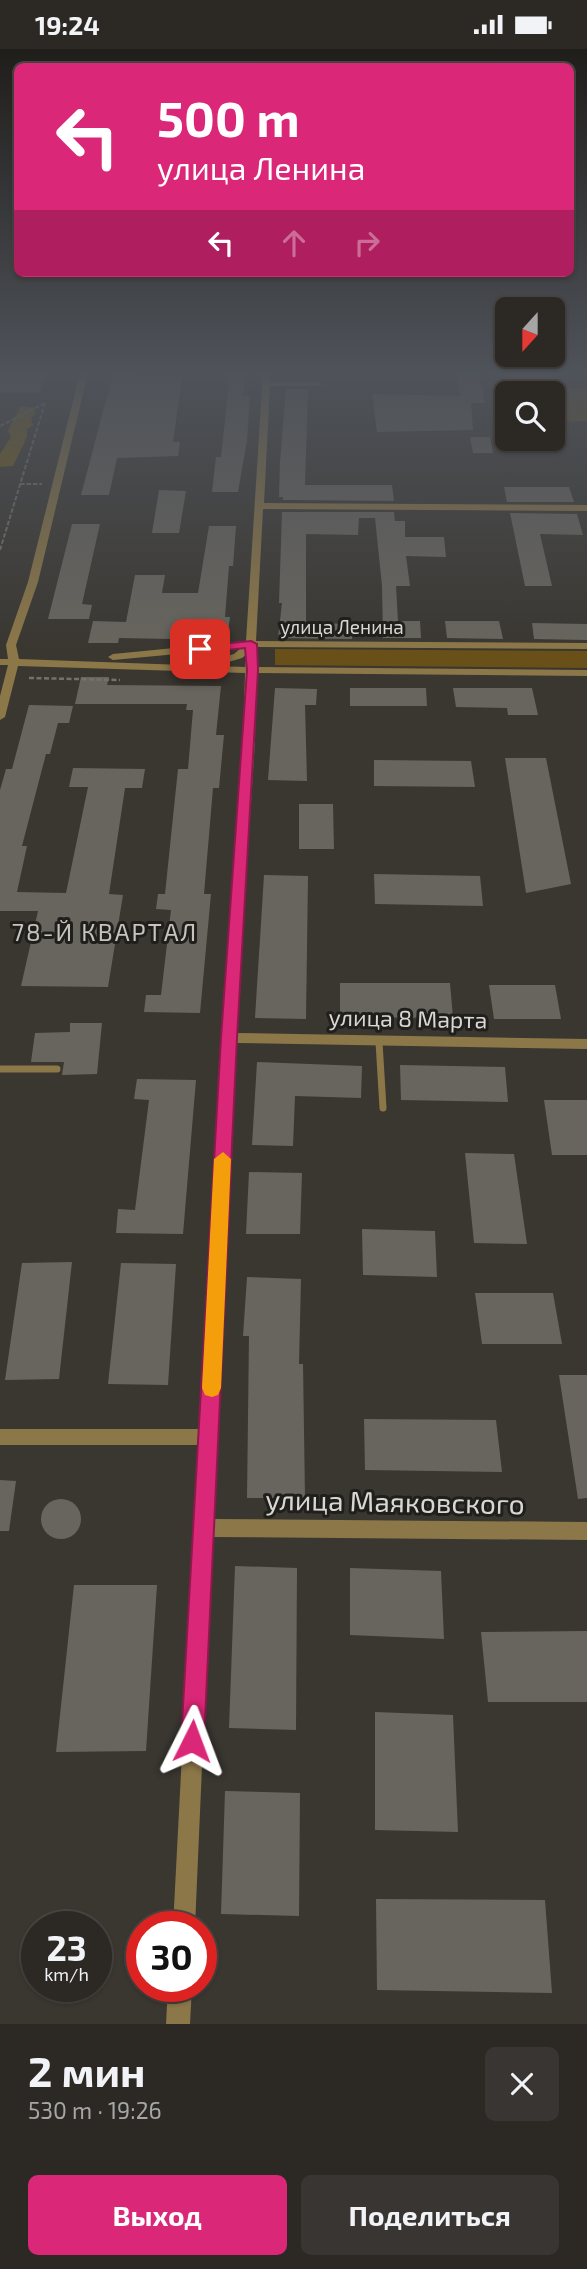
<!DOCTYPE html>
<html lang="ru">
<head>
<meta charset="utf-8">
<style>
  body { margin:0; font-family:"Exo 2",sans-serif; background:#383532; color:#f1f3f6; height:100vh; display:flex; flex-direction:column; font-size:26px; white-space:nowrap }
  * { box-sizing:border-box; margin:0 }
  p { font-size:23px; color:#a6a6a7 }
  .icon { flex:none; width:38px; height:38px; fill:none; stroke:currentColor; stroke-width:2; stroke-linecap:round; stroke-linejoin:round }
  .map { position:relative; height:1975px; overflow:hidden }
  .sheet { display:flex; flex-direction:column; background:#2c2925; flex:1 }
  .sheet>* { flex:none }
  .hud { position:absolute; left:14px; top:14px; width:560px; height:214px; border-radius:10px; box-shadow:0 2px 5px #0004,0 0 0 2px #484542; background:#db2777; color:#fff; overflow:hidden }
  .needle { width:46px; rotate:201deg }
  .controls { position:absolute; left:495px; top:248px; display:grid; gap:14px }
  .controls a { display:grid; place-items:center; width:70px; height:70px; border-radius:10px; background:#2c2925; box-shadow:0 2px 5px #0004,0 0 0 2px #484542; font-size:35px }
  .speed { position:absolute; left:21px; top:1862px; display:flex; gap:14px; font-size:35px; font-weight:700; text-align:center }
  .speed>* { display:grid; place-content:center; width:91px; height:91px; border-radius:50%; background:#2c2925; box-shadow:0 2px 5px #0004,0 0 0 2px #484542; line-height:1 }
  .speed small { font-size:18px; font-weight:400 }
  .speed .limit { border:10px solid #d22; background:#fff; color:#111 }
  .pin { position:absolute; display:grid; place-items:center; width:60px; height:60px; color:#fff; margin:-30px; border-radius:14px; box-shadow:0 4px 10px #0006 }
  .me { position:absolute; width:77px; margin:-38px; rotate:3deg; stroke-linejoin:round; filter:drop-shadow(0 0 5px #0008) }
  .turn { display:flex; align-items:center; gap:24px; height:147px; padding:0 28px; font-size:32px }
  .turn .icon { width:91px; height:91px; stroke-width:2.5 }
  .turn b { display:block; font-size:49px; line-height:60px }
  .lanes { display:flex; align-items:center; height:66px; padding:0 28px; background:#0003; justify-content:center; gap:35px; direction:ltr }
  .lanes .off { opacity:.35 }
  .round { display:grid; place-items:center; flex:none; width:74px; height:74px; border-radius:10px; background:#383532 }
  .overview { display:flex; align-items:center; justify-content:space-between; height:119px; padding:0 28px }
  h1 { font-size:42px; font-weight:700; line-height:52px }
  .button { display:flex; gap:14px; margin-top:auto; padding:14px 28px }
  .button a { flex:1; height:80px; border-radius:10px; background:#db2777; color:#fff; font-size:28px; font-weight:700; line-height:80px; text-align:center }
  .button a+a { background:#383532; color:#f1f3f6 }
  .status { display:flex; justify-content:space-between; align-items:center; height:49px; padding:0 35px; background:#2c2925; direction:ltr }
  .status svg { height:19px; fill:currentColor }
  .map>svg:first-child { display:block }
  .green { fill:#685018 }
  .forest { fill:#7a5e13 }
  .building { fill:#68655e }
  .lines { fill:none; stroke-linecap:round; stroke-linejoin:round }
  .path-far1 { stroke:#74726d; stroke-width:2; stroke-dasharray:4.5 2; stroke-linecap:butt }
  .path { stroke:#74726d; stroke-width:2.5; stroke-dasharray:5 2.5; stroke-linecap:butt }
  .service { stroke:#8c7748; stroke-width:7 }
  .minor { fill:#8c7748; fill-rule:evenodd }
  .route { fill:#db2777; stroke:#8e194d; stroke-width:2 }
  .slow { fill:#f59e0b }
  .labels { text-anchor:middle; stroke-width:6; stroke-linejoin:round; paint-order:stroke }
  .far-street-label { font-size:19px; fill:#d9d7d4; stroke:#201f1c }
  .street-label { font-size:23px; fill:#d9d7d4; stroke:#201f1c }
  .neighbourhood-label { font-size:24px; letter-spacing:2px; fill:#c7c4bd; stroke:#201f1c }
  .near-street-label { font-size:28px; fill:#d9d7d4; stroke:#201f1c }
</style>
</head>
<body>
<div class="status"><b>19:24</b><svg viewBox="0 0 49 12"><path d="M0 12V9h3v3zM5 12V6h3v6zM10 12V3h3v9zM15 12V0h3v12zM26 1h20v11H26zM47 4h2v5h-2z"/></svg></div>
<div class="map">
<svg width="587" height="1975" viewBox="0 0 587 1975">
  <rect width="100%" height="100%" fill="#3a3731"/>
  <g class="green">
    <polygon points="530,339 587,339 587,372 553,373 553,345 514,345"/>
    <polygon points="275,600 587,602 587,619 275,616"/>
  </g>
  <polygon class="forest" points="21,357 34,359 36,364 31,369 33,376 27,380 27,388 13,417 0,418 0,405 11,388 8,381"/>
  <g class="building">
    <polygon points="0,324 47,325 40,344 0,344"/>
    <polygon points="113,324 133,324 132,329 182,329 173,393 180,393 178,407 117,409 109,446 81,446"/>
    <polygon points="230,324 246,324 243,347 250,347 247,391 238,443 212,443 216,408 221,408"/>
    <polygon points="456,324 479,324 485,354 471,354 473,381 377,383 372,345 460,347"/>
    <polygon points="286,340 308,340 305,436 392,436 394,452 283,451 283,448 279,448 280,413"/>
    <polygon points="470,388 490,388 493,404 473,404"/>
    <polygon points="504,438 569,438 574,453 507,453"/>
    <polygon points="159,441 186,442 179,484 152,484"/>
    <polygon points="282,463 394,463 395,472 405,472 405,488 444,488 446,508 406,507 410,537 396,537 398,572 420,572 421,589 383,589 382,537 375,469 359,469 358,486 306,485 306,574 353,575 352,590 278,589 282,554 279,554"/>
    <polygon points="510,464 577,465 583,486 540,485 552,537 525,537"/>
    <polygon points="72,475 100,475 82,555 92,556 89,570 48,570"/>
    <polygon points="209,477 236,477 233,517 229,517 225,568 230,568 227,591 119,589 118,594 88,594 93,572 126,573 135,526 165,526 162,544 198,544"/>
    <polygon points="445,572 499,572 503,590 447,589"/>
    <polygon points="532,574 587,575 587,591 534,590"/>
    <polygon points="81,628 109,628 107,636 221,637 216,686 224,686 219,739 213,739 204,845 211,845 200,964 144,963 146,946 161,946 171,861 156,860 158,845 165,845 178,720 188,720 193,661 186,661 187,655 75,655"/>
    <polygon points="275,639 317,640 316,656 305,656 307,732 268,731"/>
    <polygon points="350,639 426,639 427,657 350,657"/>
    <polygon points="532,639 538,666 508,666 507,659 456,658 453,639"/>
    <polygon points="29,656 73,657 69,674 58,674 50,705 46,705 22,797 27,797 17,843 66,844 88,738 69,738 73,719 145,720 142,739 125,739 109,845 123,846 108,938 21,937 38,862 0,862 0,741 6,720 12,720"/>
    <polygon points="505,709 546,709 571,835 526,844"/>
    <polygon points="374,711 471,712 475,738 374,737"/>
    <polygon points="299,755 333,755 334,800 299,800"/>
    <polygon points="374,825 480,827 483,857 375,855"/>
    <polygon points="264,826 308,827 306,970 255,969"/>
    <polygon points="340,934 450,934 453,969 340,968"/>
    <polygon points="489,936 555,936 561,970 494,970"/>
    <polygon points="70,974 102,974 97,1025 62,1026 64,1013 31,1013 35,984 70,983"/>
    <polygon points="257,1013 362,1017 361,1049 295,1047 293,1097 252,1096"/>
    <polygon points="400,1016 505,1018 508,1053 401,1051"/>
    <polygon points="137,1030 196,1031 183,1185 116,1184 118,1160 135,1161 149,1051 134,1050"/>
    <polygon points="544,1051 587,1051 587,1106 552,1106"/>
    <polygon points="465,1104 514,1105 527,1195 474,1194"/>
    <polygon points="249,1123 302,1124 300,1185 246,1185"/>
    <polygon points="362,1180 435,1182 437,1228 363,1226"/>
    <polygon points="72,1213 59,1330 5,1331 22,1214"/>
    <polygon points="121,1214 176,1215 168,1336 108,1335"/>
    <polygon points="247,1228 301,1230 299,1315 303,1315 305,1449 247,1449 249,1287 243,1287"/>
    <polygon points="475,1244 553,1244 562,1295 482,1295"/>
    <polygon points="559,1326 587,1326 587,1449 578,1450"/>
    <polygon points="364,1370 496,1371 502,1423 365,1421"/>
    <polygon points="0,1431 16,1432 9,1482 0,1482"/>
    <circle cx="61" cy="1470" r="20"/>
    <polygon points="235,1517 297,1519 296,1681 229,1679"/>
    <polygon points="350,1519 441,1522 444,1590 350,1586"/>
    <polygon points="74,1536 157,1536 146,1702 56,1703"/>
    <polygon points="587,1582 587,1653 488,1653 481,1583"/>
    <polygon points="375,1663 453,1666 458,1783 375,1781"/>
    <polygon points="225,1742 300,1744 299,1867 221,1865"/>
    <polygon points="376,1850 545,1851 552,1944 377,1941"/>
  </g>
  <g class="lines">
    <g class="path-far1">
      <polyline points="0,377 45,354"/>
      <polyline points="20,435 42,435"/>
      <polyline points="0,501 45,354"/>
    </g>
    <polyline class="path" points="29,629 120,631"/>
    <g class="service">
      <polyline points="379,993 383,1059"/>
      <polyline points="0,1020 57,1020"/>
    </g>
    <g class="minor">
      <path d="M80 324H88L38 533 16 596 19 610 211 617 208 614 209 612 234 605 241 599 113 611 108 608 113 605 246 592 263 324H271L270 333H318L322 335 318 337H270L264 454 587 456V462L263 460 256 592 587 594V600L256 598V618L587 621V627L256 624 255 692 236 984 587 990V1000L236 994 213 1470 587 1473V1491L212 1488 195 1878H173L198 1396H0V1380H199L222 989 243 692 245 624 18 617 5 668 0 671V647L8 616H0V610H8L6 596 28 533ZM246 606 245 618 215 617 242 609Z"/>
      <polygon points="168,1937 192,1937 190,1975 166,1975"/>
    </g>
  </g>
  <linearGradient id="sky" x2="0" y2="1"><stop stop-color="#201e1b"/><stop offset="0.54" stop-color="#4f535a"/><stop offset="1" stop-color="#4f535a" stop-opacity="0"/></linearGradient>
  <rect width="587" height="600" fill="url(#sky)"/>
  <polygon class="route" points="251,592 257,595 258,621 237,989 204,1692 201,1700 192,1703 184,1700 181,1692 221,989 247,621 245,599 200,604 194,600 200,597"/>
  <polygon class="slow" points="223,1103 231,1110 221,1339 218,1346 212,1348 205,1346 202,1339 214,1110"/>
  <g class="labels">
    <g class="far-street-label">
      <text x="342" y="585">улица Ленина</text>
    </g>
    <g class="street-label">
      <text transform="translate(408 970) rotate(1)" y="8">улица 8 Марта</text>
    </g>
    <g class="neighbourhood-label">
      <text x="105" y="892">78-Й КВАРТАЛ</text>
    </g>
    <g class="near-street-label">
      <text transform="translate(395 1453) rotate(1)" y="10">улица Маяковского</text>
    </g>
  </g>
</svg>
<div class="controls">
<a><svg class="needle" viewBox="-14 -14 28 28"><path d="M0-13l5 13h-10z" fill="#e53935"/><path d="M0 13l5-13h-10z" fill="#a6a6a7"/></svg></a>
<a><svg class="icon" aria-label="search" viewBox="0 0 24 24"><circle cx="10" cy="10" r="6"/><path d="M15 15l6 6"/></svg></a>
</div>
<div class="speed"><div>23<small>km/h</small></div><div class="limit">30</div></div>
<div class="pin" style="left:200px;top:600px;background:#d93025"><svg class="icon" aria-label="arrive" viewBox="0 0 24 24"><path d="M6 21V4h12l-3 4 3 4H6"/></svg></div>
<svg class="me" style="left:192px;top:1692px" viewBox="-20 -20 40 40"><path d="M0-17L14 15 0 8-14 15z" fill="#db2777" stroke="#fff" stroke-width="4"/></svg>
<div class="hud">
<div class="turn"><svg class="icon" aria-label="left" viewBox="0 0 24 24"><path d="M17 20v-9H6M10 6l-5 5 5 5"/></svg><div><b>500 m</b>улица Ленина</div></div>
<div class="lanes"><svg class="icon" aria-label="left" viewBox="0 0 24 24"><path d="M17 20v-9H6M10 6l-5 5 5 5"/></svg><svg class="icon off" aria-label="ahead" viewBox="0 0 24 24"><path d="M12 20V5M6 11l6-6 6 6"/></svg><svg class="icon off" aria-label="right" viewBox="0 0 24 24"><path d="M7 20v-9h11M14 6l5 5-5 5"/></svg></div>
</div>
</div>
<section class="sheet">
<div class="overview"><div><h1>2 мин</h1><p>530 m · 19:26</p></div><a class="round"><svg class="icon" aria-label="close" viewBox="0 0 24 24"><path d="M6 6l12 12M18 6L6 18"/></svg></a></div>
<div class="button"><a>Выход</a><a>Поделиться</a></div>
</section>
</body>
</html>
